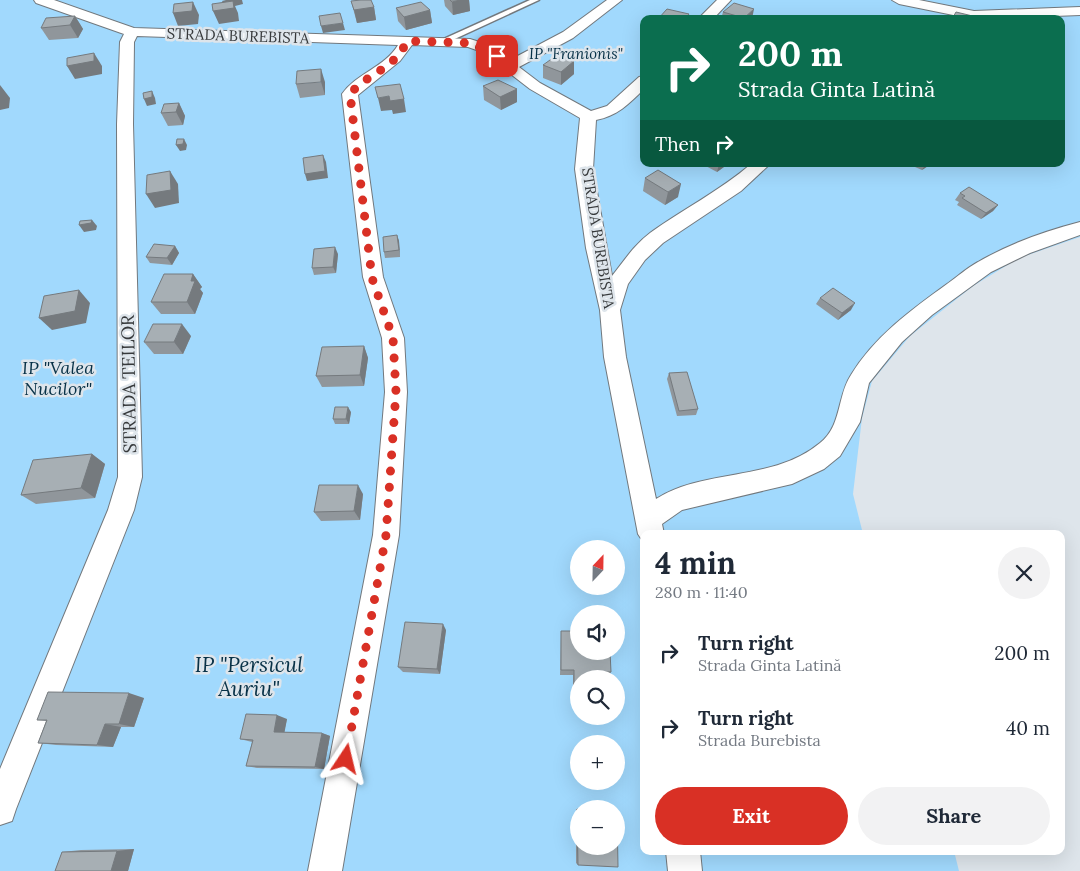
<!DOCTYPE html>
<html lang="en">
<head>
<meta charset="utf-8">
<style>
  body { margin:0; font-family:Lora,serif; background:#f2f2f3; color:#1f2937; height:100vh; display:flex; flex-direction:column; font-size:19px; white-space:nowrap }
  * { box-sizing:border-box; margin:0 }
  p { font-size:16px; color:#747a83 }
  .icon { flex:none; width:28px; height:28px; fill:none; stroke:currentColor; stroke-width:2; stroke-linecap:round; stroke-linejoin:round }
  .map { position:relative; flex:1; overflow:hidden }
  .drawer { position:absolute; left:640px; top:530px; width:425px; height:325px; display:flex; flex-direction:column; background:#fff; border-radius:10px; box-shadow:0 5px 20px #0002 }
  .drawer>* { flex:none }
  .guide { position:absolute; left:640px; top:15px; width:425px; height:152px; border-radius:10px; box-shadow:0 5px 20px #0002; background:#0b6e4f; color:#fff; overflow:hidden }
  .needle { width:32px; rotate:22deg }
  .controls { position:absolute; left:570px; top:540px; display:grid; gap:10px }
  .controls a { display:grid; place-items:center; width:55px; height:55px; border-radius:50%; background:#fff; box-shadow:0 5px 20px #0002; font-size:25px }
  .pin { position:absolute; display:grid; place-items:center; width:42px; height:42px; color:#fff; margin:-21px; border-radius:10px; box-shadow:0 2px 8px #0006 }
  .me { position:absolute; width:55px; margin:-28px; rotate:10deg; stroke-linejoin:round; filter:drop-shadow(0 0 4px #0008) }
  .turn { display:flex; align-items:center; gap:18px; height:105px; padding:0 15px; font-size:22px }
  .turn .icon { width:65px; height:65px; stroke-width:2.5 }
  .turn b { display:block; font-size:35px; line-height:42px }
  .then { display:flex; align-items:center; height:48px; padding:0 15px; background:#0003; gap:10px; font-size:19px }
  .round { display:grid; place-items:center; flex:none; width:52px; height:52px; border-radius:26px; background:#f2f2f3 }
  .summary { display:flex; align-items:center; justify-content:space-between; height:85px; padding:0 15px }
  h1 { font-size:30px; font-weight:700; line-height:38px }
  .action { display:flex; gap:10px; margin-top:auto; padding:10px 15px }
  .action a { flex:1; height:58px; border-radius:30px; background:#d93025; color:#fff; font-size:20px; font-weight:700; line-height:58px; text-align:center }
  .action a+a { background:#f2f2f3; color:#1f2937 }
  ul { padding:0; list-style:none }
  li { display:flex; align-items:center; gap:15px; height:75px; padding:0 15px }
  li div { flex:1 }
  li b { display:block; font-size:19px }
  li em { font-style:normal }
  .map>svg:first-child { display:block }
  .green { fill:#a1d9fd; fill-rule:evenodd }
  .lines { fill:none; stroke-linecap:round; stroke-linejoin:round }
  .lane-casing { stroke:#72787d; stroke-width:3 }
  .street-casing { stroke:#72787d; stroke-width:2 }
  .lane { fill:#fff; fill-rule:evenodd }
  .street { fill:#fff; fill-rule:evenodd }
  .wall { fill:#90969b }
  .shaded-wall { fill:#757a7e }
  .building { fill:#a7afb4; stroke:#757a7e }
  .route { stroke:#d93025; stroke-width:9; stroke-dasharray:0 16.2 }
  .labels { text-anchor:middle; stroke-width:5; stroke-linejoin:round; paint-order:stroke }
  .far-street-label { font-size:15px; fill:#36393b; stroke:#dee5eb }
  .far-park-label { font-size:15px; font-style:italic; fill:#073147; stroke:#dee5eb }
  .park-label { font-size:18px; font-style:italic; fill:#073147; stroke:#dee5eb }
  .street-label { font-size:18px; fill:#36393b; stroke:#dee5eb }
  .near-park-label { font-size:21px; font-style:italic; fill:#073147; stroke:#dee5eb }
</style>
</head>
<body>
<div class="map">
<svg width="1080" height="871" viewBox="0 0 1080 871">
  <rect width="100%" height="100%" fill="#dee5eb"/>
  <path class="green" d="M0 0H1080V237L1019 258 973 286 910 336 872 381 862 418 853 494 863 534H644V851H954L959 871H0ZM644 19H1061V164H644ZM579 549H616V586H579ZM579 614H616V651H579ZM579 679H616V716H579ZM579 744H616V781H579ZM579 809H616V846H579Z"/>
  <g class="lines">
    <g class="lane-casing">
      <polygon id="lane" points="530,0 539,0 446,43 439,41"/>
    </g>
    <g class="street-casing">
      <g id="street">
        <path d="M34 0H54L134 28 470 39 492 46 510 60 563 32 607 0H622L573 38 519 67 540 83 591 111 607 106 639 77 644 76V89C629 104 617 116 596 120L593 169 612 276C624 261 634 245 650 233 683 209 720 191 751 164H770L741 191 663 243 645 260 628 284 620 310 626 357 656 499C705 468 773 482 820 443 842 426 837 396 851 375 874 337 911 310 947 284 957 277 967 268 978 262 1009 244 1045 231 1080 222V235L1030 253 991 272 932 315 902 342 869 383 860 422 840 456 824 469 792 484 682 510 662 524 664 534H644V543L638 534 604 357 600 310 586 248 575 169 580 118 530 89 482 52 468 47 412 45 400 61 358 95 383 277 404 338 407 392 399 535 342 871H308L373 535 385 392 382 338 363 277 342 94C357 73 385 67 398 45L137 36 134 42 133 124 142 477 134 510 16 809 12 821 0 825V769L108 510 118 477 117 124 120 42 124 34 36 3Z"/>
        <polygon points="717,0 731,0 713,19 698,19"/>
        <polygon points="892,0 919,0 974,11 1080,7 1080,15 973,19 899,4"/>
        <polygon points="666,851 700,851 702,871 668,871"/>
      </g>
    </g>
    <use href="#lane" class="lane"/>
    <use href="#street" class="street"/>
  </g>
  <g class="wall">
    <polygon points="444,0 469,0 470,11 453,15 445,6"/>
    <polygon points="351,1 374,7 376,20 357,23"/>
    <polygon points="396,8 430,10 432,23 406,30 398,21"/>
    <polygon points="723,12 752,19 721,19"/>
    <polygon points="75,16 83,29 78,38 49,40 41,28"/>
    <polygon points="574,61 574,74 561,85 543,78 543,65"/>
    <polygon points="325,82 325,95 300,98 296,84"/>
    <polygon points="483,86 517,89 517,102 501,110 484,100"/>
    <polygon points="179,103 185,116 183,125 168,126 161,113"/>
    <polygon points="702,164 728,164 717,172"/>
    <polygon points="916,164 929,164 928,166 922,170 915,167"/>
    <polygon points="645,178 678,197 665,205 643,191"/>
    <polygon points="960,193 998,205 993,211 981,219 957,205 959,202 955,200"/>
    <polygon points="397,235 399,241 400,257 385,258 384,252"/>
    <polygon points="175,246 179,253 172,265 150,263 146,257"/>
    <polygon points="338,254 336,273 314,275 312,268"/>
    <polygon points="193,274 202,287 200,289 203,293 195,314 161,314 151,302"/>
    <polygon points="820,298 851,310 838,320 816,304"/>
    <polygon points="191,336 183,354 154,354 144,342"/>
    <polygon points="364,346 368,358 364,386 322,387 316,376"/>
    <polygon points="669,373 698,409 696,415 677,416 667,379"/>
    <polygon points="351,412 349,424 335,424 333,419"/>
    <polygon points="92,454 105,464 95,498 36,504 21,495"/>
    <polygon points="363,494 360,520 321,521 314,512"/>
    <polygon points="446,630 440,674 403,672 398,667"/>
    <polygon points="561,631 611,672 608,677 595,677 579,679 579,690 573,690 573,675 560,675"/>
    <polygon points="144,698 134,727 121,727 113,747 56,745 38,743 46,721 37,720"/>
    <polygon points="287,719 284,732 322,733 330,736 324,769 257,768 246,766 252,742 240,739"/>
    <polygon points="576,809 579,809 578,865 576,863"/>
    <polygon points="134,849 128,871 55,871 62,852 81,850"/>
  </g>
  <g class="shaded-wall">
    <polygon points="226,0 242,0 243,4 235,6 238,13 239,21 219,24 213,11 225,7 222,1"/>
    <polygon points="460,0 469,0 470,11 453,15 452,2"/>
    <polygon points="193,2 199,15 198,24 178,26 173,13"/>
    <polygon points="374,7 376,20 357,23 354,10"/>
    <polygon points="754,9 752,19 744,19 744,18"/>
    <polygon points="430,10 432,23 406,30 404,17"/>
    <polygon points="75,16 83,29 78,38 70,25"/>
    <polygon points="343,23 345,30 323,33 321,26"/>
    <polygon points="94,53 102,66 102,74 75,79 67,66"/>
    <polygon points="574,61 574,74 561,85 561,72"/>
    <polygon points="321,69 325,82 325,95 321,82"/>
    <polygon points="0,85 10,98 9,108 0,110"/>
    <polygon points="517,89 517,102 501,110 500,97"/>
    <polygon points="152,91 155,98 156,104 147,106 144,99"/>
    <polygon points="389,96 404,99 406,112 393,114 392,110 381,111 378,98"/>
    <polygon points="179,103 185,116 183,125 176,112"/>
    <polygon points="184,139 187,145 186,150 180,151 176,145"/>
    <polygon points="323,155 326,162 328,178 307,181 305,174"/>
    <polygon points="719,164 728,164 717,172"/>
    <polygon points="926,164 929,164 928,166 922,170"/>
    <polygon points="170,171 178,184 179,203 155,208 146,194"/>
    <polygon points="681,184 678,197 665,205 668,192"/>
    <polygon points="998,205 993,211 981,219 986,213"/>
    <polygon points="92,220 97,226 96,230 84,232 79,225"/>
    <polygon points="397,235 399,241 400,257 399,250"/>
    <polygon points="175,246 179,253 172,265 167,258"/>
    <polygon points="335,247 338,254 336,273 333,267"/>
    <polygon points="193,274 202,287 200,289 203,293 195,314 187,302 191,281"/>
    <polygon points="79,290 90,303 86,323 52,330 39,318"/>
    <polygon points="855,303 851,310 838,320 842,313"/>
    <polygon points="182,324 191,336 183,354 174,342"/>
    <polygon points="364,346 368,358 364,386 360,375"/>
    <polygon points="348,407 351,412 349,424 346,419"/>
    <polygon points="92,454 105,464 95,498 81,488"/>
    <polygon points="358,485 363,494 360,520 354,511"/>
    <polygon points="443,624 446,630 440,674 437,669"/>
    <polygon points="129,693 144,698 134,727 119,724"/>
    <polygon points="277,715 287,719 284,735 274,732"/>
    <polygon points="105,724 121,727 113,747 97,745"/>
    <polygon points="322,733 330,736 324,769 315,767"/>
    <polygon points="134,849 128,871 111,871 117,851"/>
  </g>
  <g class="building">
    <polygon points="361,0 371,0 374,7 354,10 351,1"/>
    <polygon points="450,0 460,0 452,2"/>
    <polygon points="233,1 234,8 213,11 212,4"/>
    <polygon points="193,2 192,11 173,13 174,4"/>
    <polygon points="421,2 430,10 404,17 396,8"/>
    <polygon points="734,3 754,9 744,18 723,12"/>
    <polygon points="667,9 689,14 685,19 658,19"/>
    <polygon points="956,12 985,19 952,19"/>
    <polygon points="340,13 343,23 321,26 319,16"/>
    <polygon points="75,16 70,25 41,28 46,18"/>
    <polygon points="94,53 94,61 67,66 67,58"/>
    <polygon points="557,55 574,61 561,72 543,65"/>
    <polygon points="321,69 321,82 296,84 297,71"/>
    <polygon points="498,80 517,89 500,97 483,86"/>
    <polygon points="400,84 404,99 390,101 389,96 378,98 375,87"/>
    <polygon points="152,91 152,97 144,99 143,93"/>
    <polygon points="179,103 176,112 161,113 164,104"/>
    <polygon points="177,139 184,139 183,144 176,145"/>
    <polygon points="323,155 325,171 305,174 303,158"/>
    <polygon points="658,170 681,184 668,192 645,178"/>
    <polygon points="170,171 171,190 146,194 147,175"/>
    <polygon points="969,187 998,205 986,213 962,198 965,196 960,193"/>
    <polygon points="92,220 91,223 79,225 80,221"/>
    <polygon points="397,235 399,250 384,252 383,237"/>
    <polygon points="154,244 175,246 167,258 146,257"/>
    <polygon points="335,247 333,267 312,268 314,249"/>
    <polygon points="164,274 193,274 191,281 195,281 187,302 151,302"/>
    <polygon points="833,288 855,303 842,313 820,298"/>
    <polygon points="79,290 75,311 39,318 44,296"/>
    <polygon points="153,324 182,324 174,342 144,342"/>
    <polygon points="364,346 360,375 316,376 322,347"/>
    <polygon points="687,372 698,409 679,411 669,373"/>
    <polygon points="335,407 348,407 346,419 333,419"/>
    <polygon points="92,454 81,488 21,495 33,460"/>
    <polygon points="319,485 358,485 354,511 314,512"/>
    <polygon points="405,622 443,624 437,669 398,667"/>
    <polygon points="561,631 579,631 579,651 610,651 611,672 594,672 595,679 579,679 579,686 574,686 574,670 561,670"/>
    <polygon points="48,692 129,693 119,724 105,724 97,745 38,743 47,720 37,720"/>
    <polygon points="246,714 277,715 274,732 322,733 315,767 246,766 253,740 240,739"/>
    <polygon points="577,809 579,809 579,846 616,846 617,811 618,867 578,865"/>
    <polygon points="117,851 111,871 55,871 62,852"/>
  </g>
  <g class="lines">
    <path class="route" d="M346 759 386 535 396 392 393 338 372 278 350 94C369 72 394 70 407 41L470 43 497 56"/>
  </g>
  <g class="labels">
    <g class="far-street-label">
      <text transform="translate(238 36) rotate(2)" y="5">STRADA BUREBISTA</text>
      <text transform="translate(598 238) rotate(81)" y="5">STRADA BUREBISTA</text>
    </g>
    <g class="far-park-label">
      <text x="576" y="59">IP "Franionis"</text>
    </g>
    <g class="park-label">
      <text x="58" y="374">IP "Valea<tspan x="58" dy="21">Nucilor"</tspan></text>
    </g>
    <g class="street-label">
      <text transform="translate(129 384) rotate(-91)" y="6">STRADA TEILOR</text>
    </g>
    <g class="near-park-label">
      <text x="249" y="672">IP "Persicul<tspan x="249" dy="24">Auriu"</tspan></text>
    </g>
  </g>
</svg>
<div class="controls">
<a><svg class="needle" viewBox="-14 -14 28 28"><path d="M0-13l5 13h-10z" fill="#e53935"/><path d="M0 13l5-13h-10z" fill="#747a83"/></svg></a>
<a><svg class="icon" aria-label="sound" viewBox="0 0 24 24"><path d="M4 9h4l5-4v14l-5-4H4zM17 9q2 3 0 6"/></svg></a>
<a><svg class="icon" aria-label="search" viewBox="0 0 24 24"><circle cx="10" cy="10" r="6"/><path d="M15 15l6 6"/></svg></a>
<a>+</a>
<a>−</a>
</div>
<div class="pin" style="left:497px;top:56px;background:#d93025"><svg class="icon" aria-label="arrive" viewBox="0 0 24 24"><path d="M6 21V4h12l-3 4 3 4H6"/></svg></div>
<svg class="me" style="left:346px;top:759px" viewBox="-20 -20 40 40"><path d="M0-17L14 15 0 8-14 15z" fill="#d93025" stroke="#fff" stroke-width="4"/></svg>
<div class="guide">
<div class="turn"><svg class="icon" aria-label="right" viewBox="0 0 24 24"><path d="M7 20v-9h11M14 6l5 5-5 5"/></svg><div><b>200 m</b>Strada Ginta Latină</div></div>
<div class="then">Then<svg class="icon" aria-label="right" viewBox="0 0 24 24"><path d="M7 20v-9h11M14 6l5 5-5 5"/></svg></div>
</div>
<section class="drawer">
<div class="summary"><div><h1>4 min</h1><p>280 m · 11:40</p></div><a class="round"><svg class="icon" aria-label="close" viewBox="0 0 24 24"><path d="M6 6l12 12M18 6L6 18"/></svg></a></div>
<ul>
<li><svg class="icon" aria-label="right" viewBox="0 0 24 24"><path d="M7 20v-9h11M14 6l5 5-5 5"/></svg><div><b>Turn right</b><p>Strada Ginta Latină</p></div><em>200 m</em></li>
<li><svg class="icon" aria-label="right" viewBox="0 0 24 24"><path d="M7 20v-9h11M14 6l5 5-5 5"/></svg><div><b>Turn right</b><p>Strada Burebista</p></div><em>40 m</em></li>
</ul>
<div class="action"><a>Exit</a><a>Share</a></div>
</section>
</div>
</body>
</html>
